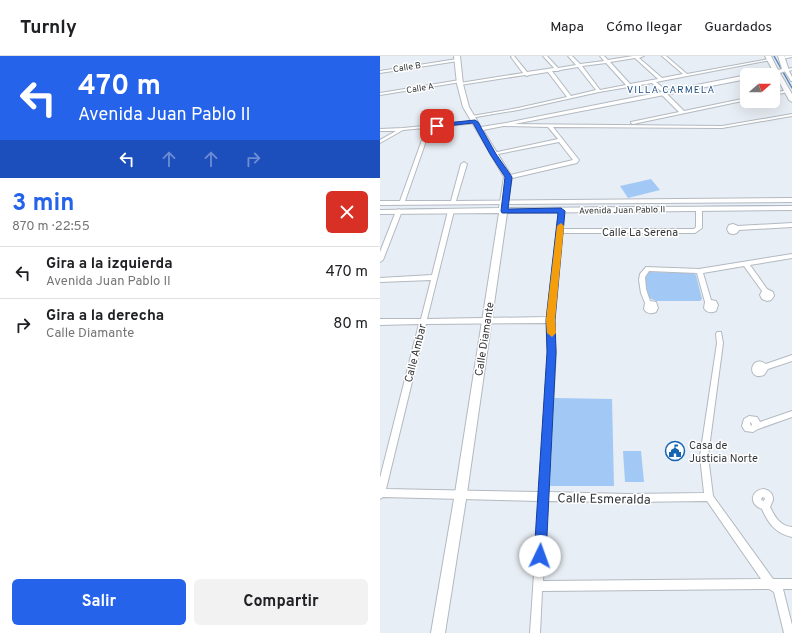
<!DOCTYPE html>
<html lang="es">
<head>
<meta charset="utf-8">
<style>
  body { margin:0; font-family:Overpass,sans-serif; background:#f2f2f2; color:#202124; height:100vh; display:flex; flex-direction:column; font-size:15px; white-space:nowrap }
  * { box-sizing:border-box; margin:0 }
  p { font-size:13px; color:#757577 }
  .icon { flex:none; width:22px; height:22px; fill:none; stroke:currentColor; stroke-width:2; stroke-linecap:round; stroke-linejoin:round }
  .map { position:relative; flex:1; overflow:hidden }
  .panel { display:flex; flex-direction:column; background:#fff; width:380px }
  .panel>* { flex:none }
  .guide { background:#2563eb; color:#fff; overflow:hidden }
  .needle { width:26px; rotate:70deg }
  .tools { position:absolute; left:360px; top:12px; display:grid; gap:8px }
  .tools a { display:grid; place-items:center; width:40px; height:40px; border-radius:6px; background:#fff; box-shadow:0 4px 16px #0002; font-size:20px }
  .pin { position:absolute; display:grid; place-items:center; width:34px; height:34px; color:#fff; margin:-17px; border-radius:8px; box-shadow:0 2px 6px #0006 }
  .me { position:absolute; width:44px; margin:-22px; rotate:3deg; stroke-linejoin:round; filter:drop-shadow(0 0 3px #0008) }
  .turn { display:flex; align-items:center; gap:14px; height:84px; padding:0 12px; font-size:18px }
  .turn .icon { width:52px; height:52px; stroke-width:2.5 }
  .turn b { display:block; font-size:28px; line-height:34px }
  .lanes { display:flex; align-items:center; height:38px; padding:0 12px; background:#0003; justify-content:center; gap:20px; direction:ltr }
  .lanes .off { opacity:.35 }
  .round { display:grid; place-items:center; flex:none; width:42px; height:42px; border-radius:6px; background:#f2f2f2 }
  .head { display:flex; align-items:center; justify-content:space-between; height:68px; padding:0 12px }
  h1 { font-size:24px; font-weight:700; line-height:30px; color:#2563eb }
  .primary-button { display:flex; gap:8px; margin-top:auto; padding:8px 12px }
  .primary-button a { flex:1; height:46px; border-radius:6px; background:#2563eb; color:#fff; font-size:16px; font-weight:700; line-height:46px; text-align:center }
  .primary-button a+a { background:#f2f2f2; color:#202124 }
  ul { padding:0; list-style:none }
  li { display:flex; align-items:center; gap:12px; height:52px; padding:0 12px; border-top:1px solid #e0e0e0 }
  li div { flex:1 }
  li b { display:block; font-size:15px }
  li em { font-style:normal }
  header { display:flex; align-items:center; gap:24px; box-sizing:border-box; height:56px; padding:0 20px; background:#fff; border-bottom:1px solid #e0e0e0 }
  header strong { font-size:19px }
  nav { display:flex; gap:22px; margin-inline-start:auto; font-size:14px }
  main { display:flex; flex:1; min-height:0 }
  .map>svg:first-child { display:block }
  .green { fill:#a2c8f5 }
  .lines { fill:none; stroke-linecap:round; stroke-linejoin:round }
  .stream { stroke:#5c89bd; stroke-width:1.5 }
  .street-casing { stroke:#b3b9c0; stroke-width:2 }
  .secondary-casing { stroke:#b3b9c0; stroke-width:2 }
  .street { fill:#fff; fill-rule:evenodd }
  .secondary { fill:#fff; fill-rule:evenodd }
  .route { fill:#2563eb; stroke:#184099 }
  .slow { fill:#f59e0b }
  .labels { text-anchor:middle; stroke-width:3; stroke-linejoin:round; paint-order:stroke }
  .far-street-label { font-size:9px; fill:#333638; stroke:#fff }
  .far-neighbourhood-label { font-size:10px; letter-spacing:1px; fill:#215184; stroke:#fff }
  .street-label { font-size:11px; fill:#333638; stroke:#fff }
  .poi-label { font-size:11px; fill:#333638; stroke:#fff; text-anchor:start }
  .near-street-label { font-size:13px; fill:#333638; stroke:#fff }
</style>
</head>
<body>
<header>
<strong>Turnly</strong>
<nav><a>Mapa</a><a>Cómo llegar</a><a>Guardados</a></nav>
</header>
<main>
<section class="panel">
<div class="guide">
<div class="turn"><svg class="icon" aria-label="left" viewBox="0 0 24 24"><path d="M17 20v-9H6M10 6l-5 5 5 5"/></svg><div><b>470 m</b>Avenida Juan Pablo II</div></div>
<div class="lanes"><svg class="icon" aria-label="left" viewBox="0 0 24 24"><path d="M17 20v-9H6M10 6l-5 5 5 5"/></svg><svg class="icon off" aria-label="ahead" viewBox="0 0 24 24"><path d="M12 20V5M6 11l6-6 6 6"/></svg><svg class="icon off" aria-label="ahead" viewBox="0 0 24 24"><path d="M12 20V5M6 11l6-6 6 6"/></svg><svg class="icon off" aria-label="right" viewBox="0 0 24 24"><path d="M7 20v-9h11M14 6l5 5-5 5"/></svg></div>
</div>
<div class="head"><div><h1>3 min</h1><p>870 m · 22:55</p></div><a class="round" style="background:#d93025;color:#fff"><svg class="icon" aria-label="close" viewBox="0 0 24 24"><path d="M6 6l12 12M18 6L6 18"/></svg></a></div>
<ul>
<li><svg class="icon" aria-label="left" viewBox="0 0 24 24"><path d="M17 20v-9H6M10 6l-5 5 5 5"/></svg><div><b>Gira a la izquierda</b><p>Avenida Juan Pablo II</p></div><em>470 m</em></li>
<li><svg class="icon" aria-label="right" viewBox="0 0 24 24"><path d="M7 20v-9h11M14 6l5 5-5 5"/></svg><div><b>Gira a la derecha</b><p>Calle Diamante</p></div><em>80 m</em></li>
</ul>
<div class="primary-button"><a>Salir</a><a>Compartir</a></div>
</section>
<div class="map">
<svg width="412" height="577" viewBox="0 0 412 577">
  <rect width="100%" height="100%" fill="#e8eef5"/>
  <g class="green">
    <polygon points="271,123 280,134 248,142 240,130"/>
    <polygon points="268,216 313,217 316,219 322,243 320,245 276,245 267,241 265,218"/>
    <polygon points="174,342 232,343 234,430 170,430"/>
    <polygon points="243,395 261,395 264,426 245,426"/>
  </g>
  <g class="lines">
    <g class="stream">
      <polyline points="394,0 412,32"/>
      <polyline points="161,152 412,150"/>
      <polyline points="0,154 67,153"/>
    </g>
    <g class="street-casing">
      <g id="street">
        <path d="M132 0H134L147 16 174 12 163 0H167L178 12 196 9 188 0H192L200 8 224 5 220 0H224L228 4 253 0H264L259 2 282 22 303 18 282 0H286L307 18 389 3 391 4 276 26 288 36V37L287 38 304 55 367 42V44L253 68 251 67V66L299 56 282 39V38L283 37 272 27 219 36 138 54 90 62V60H92L138 52 187 41 168 16 149 19 147 20 145 19 80 29 78 28 80 27 143 17 131 1ZM255 2 278 23 250 28 230 6ZM226 7 246 29 220 34 202 10ZM198 11 216 34 191 40 172 15H178L180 14Z"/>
        <polygon points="406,0 412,0 412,1 402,3 400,2"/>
        <polygon points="77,3 79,4 78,5 0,17 0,15"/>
        <polygon points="412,12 412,14 409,15 412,21 412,25 411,25 404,14"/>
        <polygon points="80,24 81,24 81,26 0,39 0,37"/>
        <polygon points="407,34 409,35 409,36 393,39 393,37"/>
        <polygon points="412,58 412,60 342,72 173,71 199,104 197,107 128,123 125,121 126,120 193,104 179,86 113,99 111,98 113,97 178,83 168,71 124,70 124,68 126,68 342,70"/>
        <polygon points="95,65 97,65 97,67 23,74 0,87 0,84 16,75 0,75 0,73 23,72"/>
        <polygon points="42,84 46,85 25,145 71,145 81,108 84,106 87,108 76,145 412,142 412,146 0,149 0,145 20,145"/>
        <path d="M319 151 322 153V172L315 177H182L173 264 176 296 168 436 247 438 324 437 320 400 337 287 336 278 337 276H341L343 287 328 400 333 440 393 523H412V533H403L412 569V577H404L394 536 389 533 162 535 160 577H150L159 445 3 441 0 443V422L39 268 0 269V263H41L51 224 0 226V222L52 219 68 155 71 153 74 155 47 263 167 261 179 154H183L184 155 182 173H314L316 171V153ZM167 267 168 296 159 436 6 433 46 268ZM167 445 247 446 327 445 381 523 163 525Z"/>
        <polygon points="19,153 22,155 3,204 0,206 0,196 16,155"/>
        <path d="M412 167V171L359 174C357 178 354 179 349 177L347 173 349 169 353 168 358 170Z"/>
        <path d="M412 198V202L370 209 387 233 393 236 394 240 391 244 387 245 382 243 380 239 382 235 364 210 323 217 331 244 336 245 338 249 336 255C331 257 327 257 324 252L325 246 317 217 269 215 265 221 266 233 270 245 276 246 278 252 276 256C271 258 267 258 264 253L265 247 261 237 259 224 260 218 266 211 319 213Z"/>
        <path d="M412 299V305L388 313 384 319C366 326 370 297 386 308Z"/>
        <path d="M412 355V361L378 373 373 376 365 375 362 370 364 363 369 360 377 361 380 366ZM371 366 372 369 371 370 370 367Z"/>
        <path d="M384 433C390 435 393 437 393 444L390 451C395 461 400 470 412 471V481C396 478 388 467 382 453 369 449 370 434 384 433ZM382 441 385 442 384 445 381 444Z"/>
      </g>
    </g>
    <g class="secondary-casing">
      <g id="secondary">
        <polygon points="74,0 80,0 83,28 89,51 101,71 126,67 367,19 367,23 103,74 132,121 127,152 412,150 412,154 127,157 87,437 65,577 51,577 75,437 119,157 0,158 0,154 119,152 124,121 83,51 77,28"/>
        <polygon points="385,0 391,0 398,14 402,13 398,0 404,0 409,14 400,17 412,38 412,46 409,44 395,18 376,19 393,15"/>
      </g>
    </g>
    <use href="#street" class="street"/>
    <use href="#secondary" class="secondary"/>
  </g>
  <polygon class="route" points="95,64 98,66 116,98 132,121 128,153 181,152 185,155 175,264 176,296 166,500 164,505 160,506 155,505 154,500 167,296 166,264 178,157 122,157 121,155 125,121 110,98 93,67 57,71 54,70 57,68"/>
  <polygon class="slow" points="181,167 184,170 175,264 176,277 172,281 167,277 166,264 177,170"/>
  <defs>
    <g id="civic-ring" transform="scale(1)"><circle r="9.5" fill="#fff" stroke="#1364b3" stroke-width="1.5"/><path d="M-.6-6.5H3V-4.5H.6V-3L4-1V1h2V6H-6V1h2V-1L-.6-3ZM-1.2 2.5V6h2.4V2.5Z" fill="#1364b3"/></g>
  </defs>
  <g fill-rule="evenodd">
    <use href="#civic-ring" x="295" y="395"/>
  </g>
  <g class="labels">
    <g class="far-street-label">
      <text transform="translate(27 11) rotate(-9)" y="3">Calle B</text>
      <text transform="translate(40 32) rotate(-9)" y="3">Calle A</text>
      <text transform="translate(242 154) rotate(-1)" y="3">Avenida Juan Pablo II</text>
    </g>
    <g class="far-neighbourhood-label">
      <text x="291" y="37">VILLA CARMELA</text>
    </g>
    <g class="street-label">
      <text x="260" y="180">Calle La Serena</text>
      <text transform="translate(104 283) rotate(-81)" y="4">Calle Diamante</text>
      <text transform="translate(35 297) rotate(-76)" y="4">Calle Ambar</text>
    </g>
    <g class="poi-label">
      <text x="309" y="393">Casa de<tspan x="309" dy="13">Justicia Norte</tspan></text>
    </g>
    <g class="near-street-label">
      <text transform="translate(224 442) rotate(1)" y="5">Calle Esmeralda</text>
    </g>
  </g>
</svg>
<div class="tools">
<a><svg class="needle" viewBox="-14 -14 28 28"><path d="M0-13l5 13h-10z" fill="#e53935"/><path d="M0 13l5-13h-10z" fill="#757577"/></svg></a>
</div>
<div class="pin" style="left:57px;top:70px;background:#d93025"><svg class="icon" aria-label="arrive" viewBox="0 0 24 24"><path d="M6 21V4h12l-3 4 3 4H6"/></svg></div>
<svg class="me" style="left:160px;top:500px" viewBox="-20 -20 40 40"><circle r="19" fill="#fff"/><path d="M0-13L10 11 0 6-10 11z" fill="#2563eb"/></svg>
</div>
</main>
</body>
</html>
